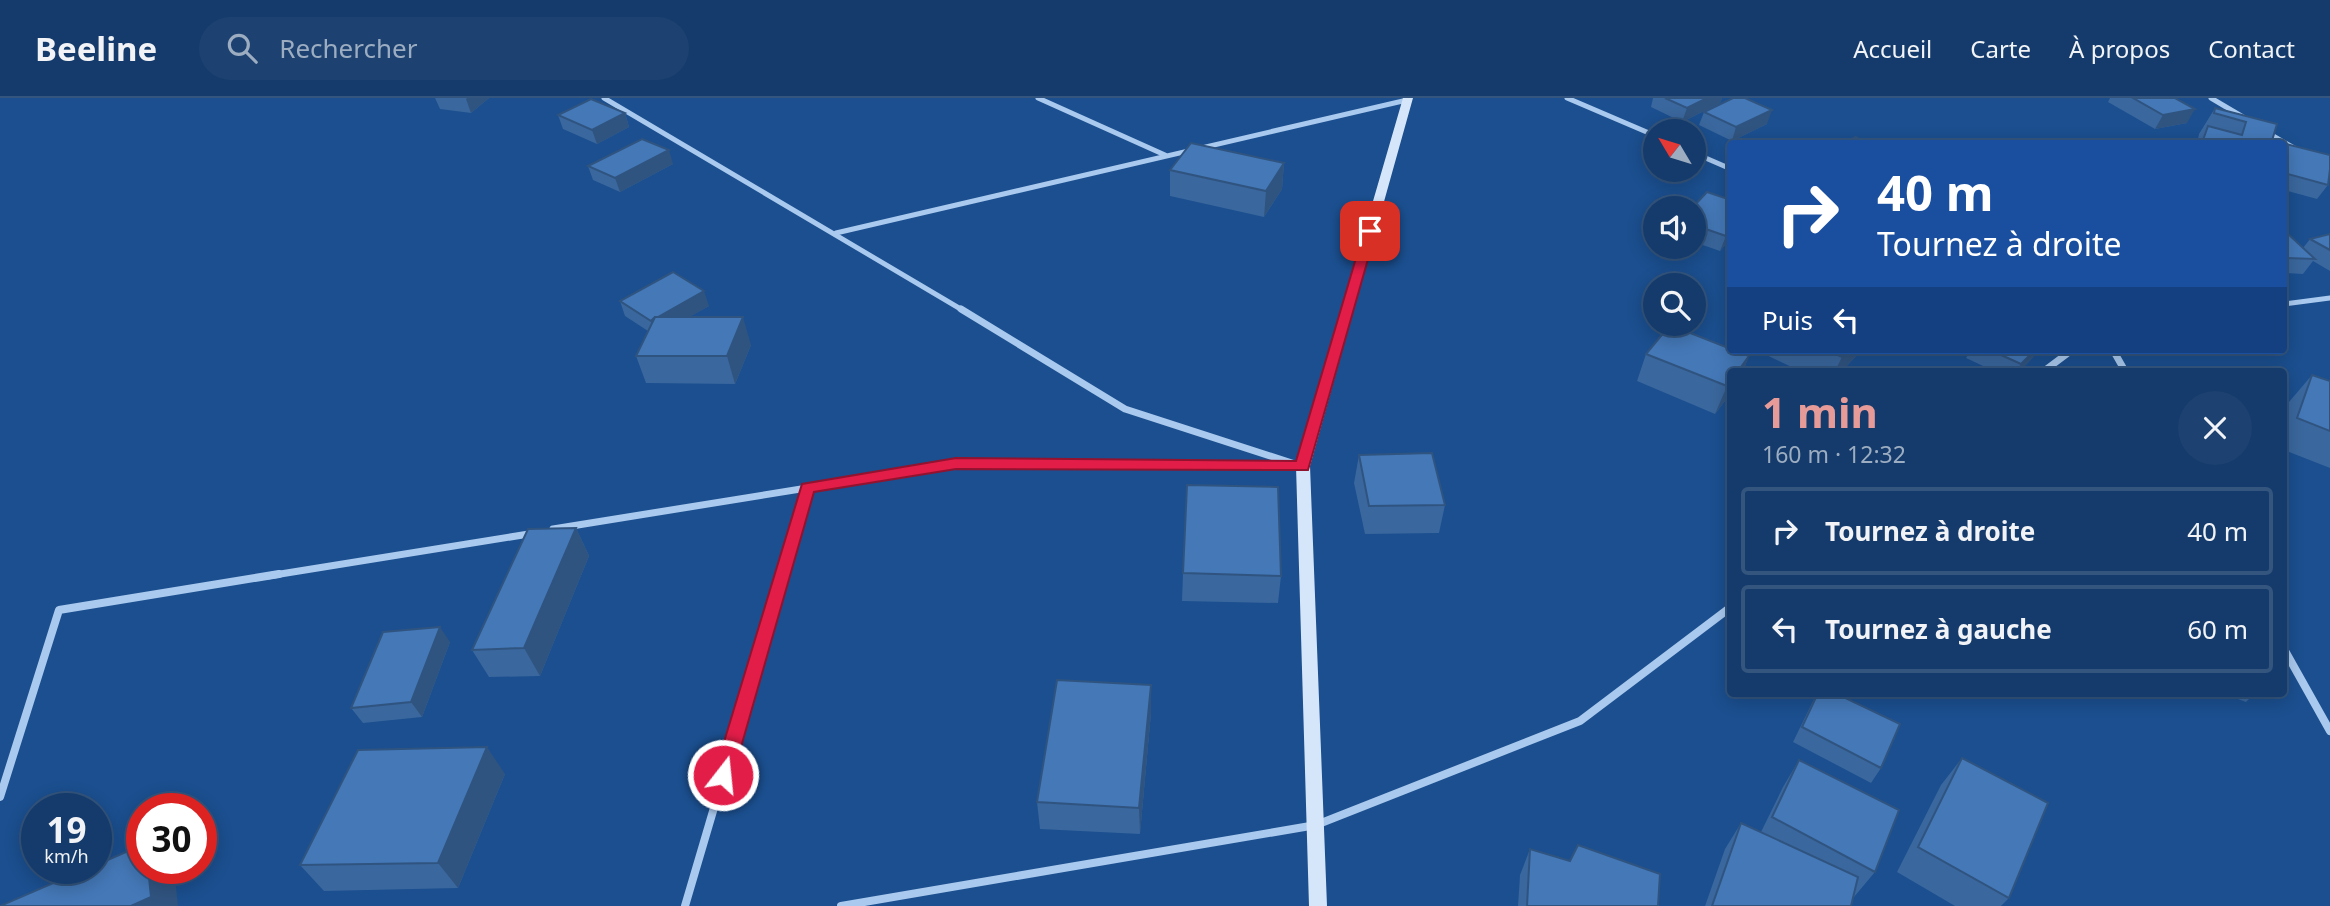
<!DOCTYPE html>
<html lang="fr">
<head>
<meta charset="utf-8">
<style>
  body { margin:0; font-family:"Noto Sans",sans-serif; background:#1d4271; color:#f1f3f6; height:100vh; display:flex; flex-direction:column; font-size:26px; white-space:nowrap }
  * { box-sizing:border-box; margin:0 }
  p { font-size:23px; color:#9dadc1 }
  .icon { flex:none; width:38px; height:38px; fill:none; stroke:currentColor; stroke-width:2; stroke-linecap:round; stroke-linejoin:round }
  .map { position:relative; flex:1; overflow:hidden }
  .sheet { position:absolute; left:1727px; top:270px; width:560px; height:329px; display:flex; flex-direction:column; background:#143b6b; border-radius:7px; box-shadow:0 4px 18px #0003,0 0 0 2px #33557e }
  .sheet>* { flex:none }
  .hud { position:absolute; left:1727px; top:42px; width:560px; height:214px; border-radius:7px; box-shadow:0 4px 18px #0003,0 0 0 2px #33557e; background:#1a4fa0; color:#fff; overflow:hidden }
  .needle { width:46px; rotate:308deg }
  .buttons { position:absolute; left:1643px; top:21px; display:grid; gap:14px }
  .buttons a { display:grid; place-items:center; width:63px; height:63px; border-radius:50%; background:#143b6b; box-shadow:0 4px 18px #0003,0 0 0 2px #33557e; font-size:35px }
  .speed { position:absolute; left:21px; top:695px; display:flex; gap:14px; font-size:35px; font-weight:700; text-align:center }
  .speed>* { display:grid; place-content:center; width:91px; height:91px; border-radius:50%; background:#143b6b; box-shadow:0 4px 18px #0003,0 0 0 2px #33557e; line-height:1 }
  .speed small { font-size:18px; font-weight:400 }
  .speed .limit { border:10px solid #d22; background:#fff; color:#111 }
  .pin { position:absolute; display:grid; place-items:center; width:60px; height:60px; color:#fff; margin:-30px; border-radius:14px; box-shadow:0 4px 10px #0006 }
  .me { position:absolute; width:77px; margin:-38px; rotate:16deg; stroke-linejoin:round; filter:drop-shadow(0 0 5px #0008) }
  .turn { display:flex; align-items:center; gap:24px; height:147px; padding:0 35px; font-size:32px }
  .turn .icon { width:91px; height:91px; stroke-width:2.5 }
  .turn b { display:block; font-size:49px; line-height:60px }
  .then { display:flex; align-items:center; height:66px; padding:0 35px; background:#0003; gap:14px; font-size:26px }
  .round { display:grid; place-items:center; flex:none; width:74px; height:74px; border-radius:37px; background:#1d4271 }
  .head { display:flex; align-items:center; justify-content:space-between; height:119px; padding:0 35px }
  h1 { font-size:42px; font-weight:700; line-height:52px; color:#e69b98 }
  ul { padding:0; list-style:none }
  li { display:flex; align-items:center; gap:21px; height:88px; margin:0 14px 10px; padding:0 21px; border:4px solid #33557e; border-radius:7px }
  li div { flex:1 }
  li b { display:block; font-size:26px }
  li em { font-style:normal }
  header { display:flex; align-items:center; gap:42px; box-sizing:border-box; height:98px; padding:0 35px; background:#143b6b; border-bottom:2px solid #33557e }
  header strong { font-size:33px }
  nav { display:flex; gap:38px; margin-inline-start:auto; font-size:24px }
  .search { width:490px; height:63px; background:#1d4271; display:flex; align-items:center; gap:18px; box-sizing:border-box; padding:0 24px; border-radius:38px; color:#9dadc1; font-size:26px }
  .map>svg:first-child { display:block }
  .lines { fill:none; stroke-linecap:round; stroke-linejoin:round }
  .street-far2 { stroke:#a9c9ee; stroke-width:5 }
  .street-far1 { stroke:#a9c9ee; stroke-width:7 }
  .street { stroke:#a9c9ee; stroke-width:8 }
  .secondary { fill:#d6e6fa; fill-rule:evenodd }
  .wall { fill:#3a679d }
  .shaded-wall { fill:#305480 }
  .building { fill:#4478b7; stroke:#305480; stroke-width:2 }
  .route { fill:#e11d48; stroke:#92132f; stroke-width:2 }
</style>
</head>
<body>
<header>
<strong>Beeline</strong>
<div class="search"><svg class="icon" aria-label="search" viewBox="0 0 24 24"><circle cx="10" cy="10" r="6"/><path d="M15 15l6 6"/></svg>Rechercher</div>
<nav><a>Accueil</a><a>Carte</a><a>À propos</a><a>Contact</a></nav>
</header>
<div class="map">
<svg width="2330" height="808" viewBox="0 0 2330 808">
  <rect width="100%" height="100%" fill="#1b4f8f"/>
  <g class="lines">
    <g class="street-far2">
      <polyline points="604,0 964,213"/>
      <polyline points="1038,0 1165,57"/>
      <polyline points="1567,0 1656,38"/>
      <polyline points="2211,0 2243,19"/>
      <polyline points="2268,35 2294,50"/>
      <polyline points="1694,55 1731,71"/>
      <polyline points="836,135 1407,2"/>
      <polyline points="2284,206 2330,200"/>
    </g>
    <g class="street-far1">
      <polyline points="961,211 1125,311 1295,366"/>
      <polyline points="2113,252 2125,273"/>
      <polyline points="2044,273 2072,252"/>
      <polyline points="553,431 956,366 1303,368"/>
      <polyline points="268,478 535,435"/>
      <polyline points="782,478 808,390"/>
    </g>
    <g class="street">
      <polyline points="2284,551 2330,633"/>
      <polyline points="0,699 59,512 279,476"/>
      <polyline points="685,808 783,476"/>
      <polyline points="841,808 1316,727 1580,623 1731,509"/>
    </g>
    <polygon class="secondary" points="1403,0 1413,0 1310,368 1327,808 1309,808 1296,368"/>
  </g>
  <g class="wall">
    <polygon points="435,0 489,0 471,15 440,11"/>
    <polygon points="1653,0 1722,0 1720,5 1682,24 1651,9"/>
    <polygon points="2110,0 2175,0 2187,25 2155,31 2108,4"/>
    <polygon points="2215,10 2277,26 2271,46 2196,46 2199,41 2198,41 2199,36"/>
    <polygon points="1704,14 1767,26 1732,43 1699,27"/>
    <polygon points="625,15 629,29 597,46 563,31 558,17"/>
    <polygon points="2284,46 2328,87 2317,101 2284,92"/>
    <polygon points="1284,65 1282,91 1264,119 1170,98 1170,72"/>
    <polygon points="673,66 620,94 593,82 588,68"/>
    <polygon points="1731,102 1731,140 1720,153 1694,144 1694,110"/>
    <polygon points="2284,135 2303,150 2310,141 2330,136 2330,173 2313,163 2303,176 2284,175"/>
    <polygon points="620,203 709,208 689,219 751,247 735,286 646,285 636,258 648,233 625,218"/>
    <polygon points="1756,252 1861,252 1859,255 1842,273 1800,273"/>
    <polygon points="1971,252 2040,252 2020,273 1994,273 1966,260"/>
    <polygon points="1646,256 1749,258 1743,273 1731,273 1731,295 1715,316 1637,283"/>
    <polygon points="2312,277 2330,283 2330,370 2284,352 2284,318 2289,304"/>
    <polygon points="1359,357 1445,407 1439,435 1365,436 1354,385"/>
    <polygon points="576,430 589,458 540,578 489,579 472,552"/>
    <polygon points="1183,475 1281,478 1278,505 1182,503"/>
    <polygon points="450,544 422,619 363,625 351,610"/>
    <polygon points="1817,595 1835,595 1881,670 1871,685 1793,644"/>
    <polygon points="2222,595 2255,595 2246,604"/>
    <polygon points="1151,615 1140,736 1040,731 1037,704"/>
    <polygon points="1962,660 2009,800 2001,808 1955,808 1897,774 1941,687"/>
    <polygon points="1799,662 1875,774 1854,799 1853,798 1851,808 1705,808 1725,751 1741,725 1761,734 1783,689"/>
    <polygon points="505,676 458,790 324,793 300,767"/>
    <polygon points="1530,751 1658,808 1518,808 1520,777"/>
  </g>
  <g class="shaded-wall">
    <polygon points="467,0 489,0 471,15 466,1"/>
    <polygon points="1707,0 1722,0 1720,5 1682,24 1687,10"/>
    <polygon points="2195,11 2187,25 2155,31 2163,17"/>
    <polygon points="1772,12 1767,26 1732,43 1736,29"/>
    <polygon points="625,15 629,29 597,46 592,32"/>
    <polygon points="669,52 673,66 620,94 615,80"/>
    <polygon points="1284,65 1282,91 1264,119 1266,93"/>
    <polygon points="1731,132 1731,140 1720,153 1726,138"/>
    <polygon points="704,193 709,208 656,238 651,223"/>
    <polygon points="743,219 751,247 735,286 727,258"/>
    <polygon points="1849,252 1861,252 1859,255 1842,273 1835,273 1842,259"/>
    <polygon points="2035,252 2040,252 2020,273 2016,273 2021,266"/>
    <polygon points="1749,258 1743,273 1738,273"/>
    <polygon points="1731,283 1731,295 1715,316 1727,288"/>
    <polygon points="576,430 589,458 540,578 524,550"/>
    <polygon points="440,529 450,544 422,619 411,604"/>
    <polygon points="1151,587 1151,615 1140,736 1139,710"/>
    <polygon points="487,649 505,676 458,790 438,765"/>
    <polygon points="148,770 173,770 174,771 178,808 131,808"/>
  </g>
  <g class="building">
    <polygon points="1665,0 1707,0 1687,10"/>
    <polygon points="1733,0 1745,0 1772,12 1736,29 1704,14"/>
    <polygon points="2133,0 2175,0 2195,11 2163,17"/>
    <polygon points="591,1 625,15 592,32 558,17"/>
    <polygon points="2215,10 2277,26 2271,46 2202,45 2208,28 2242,37 2246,24 2214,15"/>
    <polygon points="1856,39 1868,46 1842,46"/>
    <polygon points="642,41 669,52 615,80 588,68"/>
    <polygon points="1191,45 1284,65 1266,93 1170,72"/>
    <polygon points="2282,45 2330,57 2330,71 2328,87 2284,75 2284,46"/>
    <polygon points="1707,94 1731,102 1731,132 1726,138 1694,127 1694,110 1692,110"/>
    <polygon points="2284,135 2287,135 2315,161 2284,160"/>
    <polygon points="2330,136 2330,152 2310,141"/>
    <polygon points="673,174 704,193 658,219 655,219 651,223 620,203"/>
    <polygon points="655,219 743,219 727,258 636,258"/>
    <polygon points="1670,227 1731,251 1731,252 1734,252 1749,258 1738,273 1731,273 1731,283 1727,288 1646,256"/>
    <polygon points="1827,252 1849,252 1842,259"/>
    <polygon points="1990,252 2035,252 2021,266"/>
    <polygon points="2312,277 2330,283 2330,333 2297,320"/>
    <polygon points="1432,355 1445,407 1369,408 1359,357"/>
    <polygon points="1187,387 1278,389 1281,478 1183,475"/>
    <polygon points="576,430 524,550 472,552 528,431"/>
    <polygon points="440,529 411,604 351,610 383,534"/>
    <polygon points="1057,582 1151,587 1139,710 1037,704"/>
    <polygon points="1818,595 1835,595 1900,626 1881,670 1802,629"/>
    <polygon points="487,649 438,765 300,767 358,652"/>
    <polygon points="1962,660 2048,705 2009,800 1918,749"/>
    <polygon points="1799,662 1899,712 1875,774 1772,719"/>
    <polygon points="1741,725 1858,779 1851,808 1712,808"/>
    <polygon points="142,747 142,770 148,770 151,799 131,808 0,808 88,770 96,770 96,767"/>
    <polygon points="1578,747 1660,776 1658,808 1527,808 1530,751 1570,763"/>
  </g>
  <polygon class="route" points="1370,129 1376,133 1308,372 956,371 814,394 733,677 730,683 723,686 717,683 714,677 802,386 956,360 1296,363 1364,133"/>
</svg>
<div class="buttons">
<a><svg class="needle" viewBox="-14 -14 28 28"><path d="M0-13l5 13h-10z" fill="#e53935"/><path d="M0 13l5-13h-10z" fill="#9dadc1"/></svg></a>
<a><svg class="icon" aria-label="sound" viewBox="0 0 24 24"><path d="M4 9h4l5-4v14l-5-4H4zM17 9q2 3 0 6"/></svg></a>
<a><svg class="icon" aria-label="search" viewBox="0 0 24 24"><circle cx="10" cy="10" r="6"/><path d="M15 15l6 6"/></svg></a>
</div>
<div class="speed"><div>19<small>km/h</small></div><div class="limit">30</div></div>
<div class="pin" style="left:1370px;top:133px;background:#d93025"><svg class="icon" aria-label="arrive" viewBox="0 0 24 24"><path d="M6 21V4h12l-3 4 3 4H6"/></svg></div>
<svg class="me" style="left:723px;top:677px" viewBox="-20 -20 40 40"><circle r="17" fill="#e11d48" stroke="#fff" stroke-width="3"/><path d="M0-11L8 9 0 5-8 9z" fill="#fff"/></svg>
<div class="hud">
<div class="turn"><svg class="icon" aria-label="right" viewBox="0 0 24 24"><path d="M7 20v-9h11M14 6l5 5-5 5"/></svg><div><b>40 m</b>Tournez à droite</div></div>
<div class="then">Puis<svg class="icon" aria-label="left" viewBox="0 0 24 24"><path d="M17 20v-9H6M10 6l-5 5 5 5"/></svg></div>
</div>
<section class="sheet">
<div class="head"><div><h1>1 min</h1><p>160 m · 12:32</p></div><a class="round"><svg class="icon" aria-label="close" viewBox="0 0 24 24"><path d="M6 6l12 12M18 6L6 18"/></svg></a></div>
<ul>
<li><svg class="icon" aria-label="right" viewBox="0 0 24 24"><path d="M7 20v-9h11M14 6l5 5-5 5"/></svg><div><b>Tournez à droite</b></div><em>40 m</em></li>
<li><svg class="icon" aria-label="left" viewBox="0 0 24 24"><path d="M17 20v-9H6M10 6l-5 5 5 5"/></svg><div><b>Tournez à gauche</b></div><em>60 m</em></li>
</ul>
</section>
</div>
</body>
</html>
